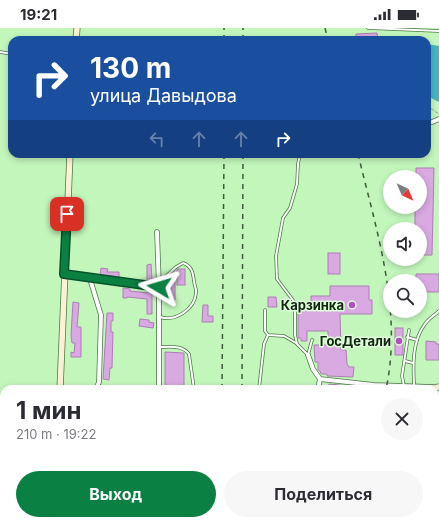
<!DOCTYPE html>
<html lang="ru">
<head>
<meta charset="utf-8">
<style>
  body { margin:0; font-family:Inter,sans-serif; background:#f7f7f7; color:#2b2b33; height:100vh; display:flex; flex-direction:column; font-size:15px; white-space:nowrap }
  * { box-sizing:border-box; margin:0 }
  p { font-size:13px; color:#7c7c81 }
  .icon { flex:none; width:22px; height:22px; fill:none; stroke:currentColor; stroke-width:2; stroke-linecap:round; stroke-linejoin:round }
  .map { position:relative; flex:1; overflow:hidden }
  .drawer { position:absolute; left:0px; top:357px; width:439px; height:140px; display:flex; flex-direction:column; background:#fff; border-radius:12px 12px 0 0; box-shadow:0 2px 6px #0003 }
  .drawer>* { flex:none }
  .guide { position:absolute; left:8px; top:8px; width:423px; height:122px; border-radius:12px; box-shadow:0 2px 6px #0003; background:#1a4fa0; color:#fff; overflow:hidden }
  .needle { width:26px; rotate:136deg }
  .buttons { position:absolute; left:383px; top:142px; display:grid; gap:8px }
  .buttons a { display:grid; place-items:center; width:44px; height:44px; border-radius:50%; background:#fff; box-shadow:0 2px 6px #0003; font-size:20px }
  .pin { position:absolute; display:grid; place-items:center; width:34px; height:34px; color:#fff; margin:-17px; border-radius:8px; box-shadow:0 2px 6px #0006 }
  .me { position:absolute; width:44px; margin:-22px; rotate:277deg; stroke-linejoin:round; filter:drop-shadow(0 0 3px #0008) }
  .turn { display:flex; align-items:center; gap:14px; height:84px; padding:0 16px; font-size:18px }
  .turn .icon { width:52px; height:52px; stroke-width:2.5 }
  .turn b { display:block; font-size:28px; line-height:34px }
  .lanes { display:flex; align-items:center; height:38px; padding:0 16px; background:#0003; justify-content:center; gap:20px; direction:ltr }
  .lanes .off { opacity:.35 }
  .round { display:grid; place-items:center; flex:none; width:42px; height:42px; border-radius:21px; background:#f7f7f7 }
  .head { display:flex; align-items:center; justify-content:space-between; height:68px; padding:0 16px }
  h1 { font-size:24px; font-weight:700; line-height:30px }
  .primary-button { display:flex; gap:8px; margin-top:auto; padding:8px 16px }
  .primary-button a { flex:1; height:46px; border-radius:24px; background:#0b8043; color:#fff; font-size:16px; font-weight:700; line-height:46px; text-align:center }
  .primary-button a+a { background:#f7f7f7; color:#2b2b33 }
  .status { display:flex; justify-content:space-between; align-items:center; height:28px; padding:0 20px; background:#fff; direction:ltr }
  .status svg { height:11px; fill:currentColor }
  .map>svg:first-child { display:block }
  .water { fill:#44b6be }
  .building { fill:#d9a9e1; stroke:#ad7eb4 }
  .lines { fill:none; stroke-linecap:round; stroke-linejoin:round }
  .service-casing { stroke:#4a7945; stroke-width:3.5 }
  .minor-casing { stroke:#4a7945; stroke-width:5.5 }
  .secondary-casing { stroke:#4a7945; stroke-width:7 }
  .path { stroke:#7ca377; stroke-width:1; stroke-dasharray:3 2; stroke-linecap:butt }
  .service { stroke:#fff; stroke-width:2 }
  .minor { stroke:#fff; stroke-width:4 }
  .secondary { stroke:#fef0d5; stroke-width:5.5 }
  .rail { stroke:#3e5a3b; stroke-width:1.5; stroke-dasharray:5 5; stroke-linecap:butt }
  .route-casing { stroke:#07532c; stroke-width:10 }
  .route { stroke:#0b8043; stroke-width:7 }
  .poi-dot { fill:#ae52bd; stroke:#defdda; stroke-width:1.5 }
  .labels { text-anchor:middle; stroke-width:3; stroke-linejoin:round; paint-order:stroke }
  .poi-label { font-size:13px; font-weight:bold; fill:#122510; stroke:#defdda; text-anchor:end }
</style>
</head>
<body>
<div class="status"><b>19:21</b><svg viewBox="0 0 49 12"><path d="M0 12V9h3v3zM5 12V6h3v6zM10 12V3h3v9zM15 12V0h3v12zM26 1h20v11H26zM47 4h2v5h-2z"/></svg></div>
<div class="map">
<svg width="439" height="497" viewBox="0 0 439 497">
  <rect width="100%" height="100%" fill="#c2f6bb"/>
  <polygon class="water" points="427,16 439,18 439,74 427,68"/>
  <g class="building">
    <polygon points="377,5 378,12 356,12 356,6"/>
    <polygon points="416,140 434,140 432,227 420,227 420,201 415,201 415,179 420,179 420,149 416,149"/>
    <rect x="328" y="225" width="12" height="21"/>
    <polygon points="151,236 152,251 154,251 154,255 147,254 147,237"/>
    <polygon points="101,240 108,241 107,244 119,244 119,249 100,247"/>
    <rect x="177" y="241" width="8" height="16"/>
    <polygon points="416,246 439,246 439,264 420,264 420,253 416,253"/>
    <polygon points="165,254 175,254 175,272 164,272"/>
    <polygon points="330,258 369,258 369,272 372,272 372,286 340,286 341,322 346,322 347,336 349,339 354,339 353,349 327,348 327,346 321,346 320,343 318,342 318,334 315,334 314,317 328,317 328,303 307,303 307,313 301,313 301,310 298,310 298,285 302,285 302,279 311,279 311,268 330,268"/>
    <polygon points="123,260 130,261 130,263 148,265 148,263 152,263 152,286 147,286 147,271 127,269 127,270 123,270"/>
    <polygon points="268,269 276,269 277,279 268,279"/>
    <polygon points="73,274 79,275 77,299 81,299 81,329 71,329 71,324 74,325 75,315 72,315 71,307"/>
    <polygon points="203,277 208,277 208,288 213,288 213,294 202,294"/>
    <polygon points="107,285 113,285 113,293 111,293 111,304 113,304 112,340 110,340 109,352 103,351"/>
    <polygon points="140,291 149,292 149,294 154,295 153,300 139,298"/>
    <rect x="395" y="300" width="8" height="27"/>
    <polygon points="426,313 436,314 436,316 439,316 439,332 426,332"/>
    <polygon points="165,324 184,325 184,361 165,361"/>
    <polygon points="329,356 357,359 357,361 333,361 333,359 329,358"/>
    <polygon points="351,493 397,493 397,497 350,497"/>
  </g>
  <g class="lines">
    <g class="service-casing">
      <g id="service">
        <polyline points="368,0 439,3"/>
        <polyline points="0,24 12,26"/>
        <polyline points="300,126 298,136 297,156 290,180 283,190 276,228 277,251 295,275 295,307 297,316 308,327 312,312"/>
        <path d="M159 255 176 239 183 235C192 238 193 245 194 253 194 257 197 261 196 265 195 281 175 294 160 289"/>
        <polyline points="265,282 265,303 268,307 284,308 296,315"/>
        <polyline points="407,309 417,312"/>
        <path d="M160 319C171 319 182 317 189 326L194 361"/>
        <polyline points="405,333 413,335"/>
        <path d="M414 357C413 337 412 313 425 296 428 291 435 287 439 283"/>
        <polyline points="404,358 402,348 409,302"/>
        <polyline points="259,361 264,316 268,307"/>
        <polyline points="198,497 198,493"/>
        <polyline points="304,497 304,493"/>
      </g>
    </g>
    <g class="minor-casing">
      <g id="minor">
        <polyline points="432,94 439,91"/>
        <polyline points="157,204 159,259 159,361"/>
        <polyline points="64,246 159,259"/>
        <polyline points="90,251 101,287 99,354 96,361"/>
        <polyline points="308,327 313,341 320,351 374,357 432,359"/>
        <polyline points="318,361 320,351"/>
        <polyline points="0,376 4,377"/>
        <polyline points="435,464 439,464"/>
        <polyline points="98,497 98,493"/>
        <polyline points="157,497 157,493"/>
      </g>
    </g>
    <g class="secondary-casing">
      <g id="secondary">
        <polyline points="76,12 77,0"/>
        <polyline points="60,361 70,126"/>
        <polyline points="429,361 439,359"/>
        <polyline points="56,493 57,497"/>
        <polyline points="412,497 412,493"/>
      </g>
    </g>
    <polyline class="path" points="427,78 439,86"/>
    <use href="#service" class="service"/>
    <use href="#minor" class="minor"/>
    <use href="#secondary" class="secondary"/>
    <g class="rail">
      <polyline points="325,0 328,12"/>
      <polyline points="224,12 224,0"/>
      <polyline points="243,12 243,0"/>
      <path d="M358 126C376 201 403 283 386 361"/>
      <polyline points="222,361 224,126"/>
      <polyline points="242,361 243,126"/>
      <polyline points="222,497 222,493"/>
      <polyline points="241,497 241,493"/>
      <polyline points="340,497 342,493"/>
    </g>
  </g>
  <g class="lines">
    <g class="route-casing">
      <polyline id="route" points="67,186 64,246 159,259"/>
    </g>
    <use href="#route" class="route"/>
  </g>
  <g class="poi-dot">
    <circle cx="352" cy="277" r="4"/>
    <circle cx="399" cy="313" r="4"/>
  </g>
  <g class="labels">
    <g class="poi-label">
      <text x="344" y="282">Карзинка</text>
      <text x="391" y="318">ГосДетали</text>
    </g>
  </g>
</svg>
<div class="buttons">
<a><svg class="needle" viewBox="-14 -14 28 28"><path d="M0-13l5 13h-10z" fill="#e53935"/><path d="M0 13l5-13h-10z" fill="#7c7c81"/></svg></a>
<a><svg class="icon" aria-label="sound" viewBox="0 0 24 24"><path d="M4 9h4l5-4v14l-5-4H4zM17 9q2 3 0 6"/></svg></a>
<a><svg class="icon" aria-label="search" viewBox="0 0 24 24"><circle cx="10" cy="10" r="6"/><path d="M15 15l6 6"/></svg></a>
</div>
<div class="pin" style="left:67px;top:186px;background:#d93025"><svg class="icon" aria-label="arrive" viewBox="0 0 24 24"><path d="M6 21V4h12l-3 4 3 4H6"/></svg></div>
<svg class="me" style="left:159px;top:259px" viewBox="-20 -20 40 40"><path d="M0-17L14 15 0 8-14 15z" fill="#0b8043" stroke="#fff" stroke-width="4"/></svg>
<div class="guide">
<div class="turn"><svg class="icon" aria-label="right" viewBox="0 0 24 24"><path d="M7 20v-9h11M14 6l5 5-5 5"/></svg><div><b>130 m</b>улица Давыдова</div></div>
<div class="lanes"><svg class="icon off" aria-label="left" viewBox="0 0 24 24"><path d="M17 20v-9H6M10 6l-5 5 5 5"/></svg><svg class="icon off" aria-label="ahead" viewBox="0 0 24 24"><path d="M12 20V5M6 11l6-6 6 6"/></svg><svg class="icon off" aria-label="ahead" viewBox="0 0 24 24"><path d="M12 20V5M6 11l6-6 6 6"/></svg><svg class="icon" aria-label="right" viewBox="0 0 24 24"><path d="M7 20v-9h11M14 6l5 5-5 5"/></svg></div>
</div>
<section class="drawer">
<div class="head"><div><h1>1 мин</h1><p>210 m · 19:22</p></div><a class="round"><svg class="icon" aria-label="close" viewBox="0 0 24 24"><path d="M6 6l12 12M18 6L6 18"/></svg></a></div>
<div class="primary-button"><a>Выход</a><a>Поделиться</a></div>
</section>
</div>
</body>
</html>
